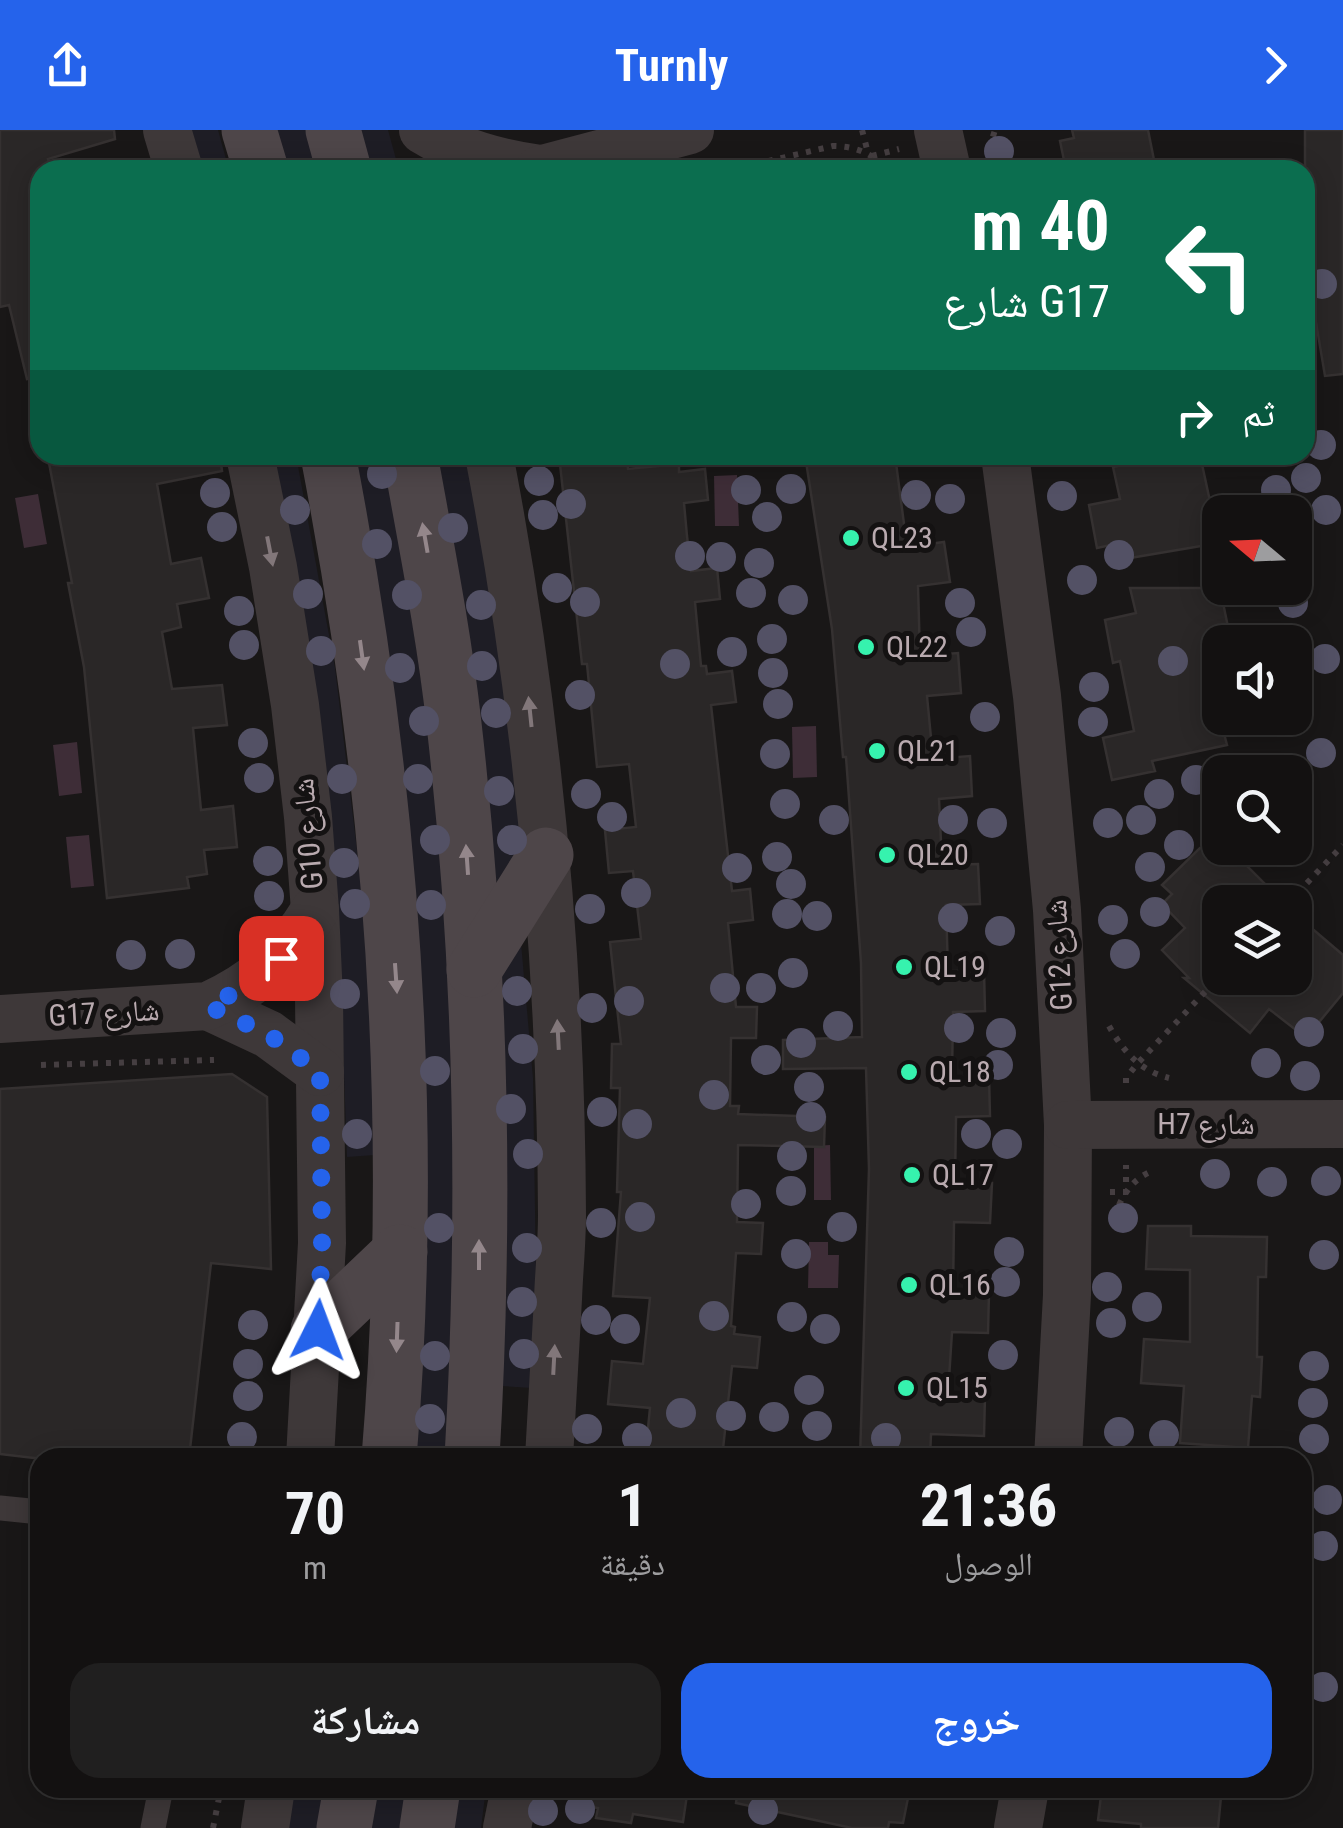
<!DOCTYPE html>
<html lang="ar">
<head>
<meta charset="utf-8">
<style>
  body { margin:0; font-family:"Roboto Condensed","Noto Naskh Arabic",sans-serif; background:#201f1f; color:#f1f3f6; direction:rtl; height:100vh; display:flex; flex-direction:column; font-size:38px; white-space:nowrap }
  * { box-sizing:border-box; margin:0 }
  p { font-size:32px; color:#9d9d9f }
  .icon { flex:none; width:55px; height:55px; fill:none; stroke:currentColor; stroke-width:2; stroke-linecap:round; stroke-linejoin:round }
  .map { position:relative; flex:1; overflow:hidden; direction:ltr }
  .panel { position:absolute; left:30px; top:1318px; width:1282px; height:350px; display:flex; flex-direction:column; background:#131111; border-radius:30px; box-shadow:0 5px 25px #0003,0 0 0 2px #323131; direction:rtl }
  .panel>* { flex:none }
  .top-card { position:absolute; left:30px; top:30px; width:1285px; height:305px; border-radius:30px; box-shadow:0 5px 25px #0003,0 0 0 2px #323131; direction:rtl; background:#0b6e4f; color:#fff; overflow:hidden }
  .needle { width:65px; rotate:289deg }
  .fabs { position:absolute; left:1202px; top:365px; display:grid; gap:20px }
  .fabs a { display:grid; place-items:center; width:110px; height:110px; border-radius:20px; background:#131111; box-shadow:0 5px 25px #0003,0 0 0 2px #323131; font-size:50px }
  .pin { position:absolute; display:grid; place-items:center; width:85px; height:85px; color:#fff; margin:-42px; border-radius:20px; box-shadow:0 5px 15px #0006 }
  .me { position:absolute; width:110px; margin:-55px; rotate:3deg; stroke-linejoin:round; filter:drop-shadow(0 0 8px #0008) }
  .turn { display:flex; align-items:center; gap:35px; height:210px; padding:0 40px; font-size:45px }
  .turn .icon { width:130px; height:130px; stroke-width:2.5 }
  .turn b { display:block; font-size:70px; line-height:85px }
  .then { display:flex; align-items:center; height:95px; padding:0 40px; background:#0003; gap:20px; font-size:38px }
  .eta { display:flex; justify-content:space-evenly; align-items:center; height:170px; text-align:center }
  .eta b { font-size:60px; font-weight:700; line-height:70px }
  .action { display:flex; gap:20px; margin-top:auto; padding:20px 40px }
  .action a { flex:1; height:115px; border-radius:30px; background:#2563eb; color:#fff; font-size:40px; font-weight:700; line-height:115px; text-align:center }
  .action a+a { background:#201f1f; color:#f1f3f6 }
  header { display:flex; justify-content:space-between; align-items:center; height:130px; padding:0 40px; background:#2563eb; color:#fff; font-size:45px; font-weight:700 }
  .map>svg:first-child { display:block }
  .green { fill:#1e1d25 }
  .water { fill:#3e2d37 }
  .building { fill:#2a2727; stroke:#353131; stroke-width:2.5 }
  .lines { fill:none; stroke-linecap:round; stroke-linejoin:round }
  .path { stroke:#453e41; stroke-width:6; stroke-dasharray:5 8; stroke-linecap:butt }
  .lane { stroke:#3e3839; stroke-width:25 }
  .street { stroke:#3e3839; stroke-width:48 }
  .secondary { stroke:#4e4649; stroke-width:55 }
  .tree { fill:#535165 }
  .oneway { fill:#94878b }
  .oneway2 { fill:#82777a }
  .route { stroke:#2563eb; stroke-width:18; stroke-dasharray:0 32.4 }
  .poi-dot { fill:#36f2ae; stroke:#141212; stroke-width:4 }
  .labels { text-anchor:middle; stroke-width:10; stroke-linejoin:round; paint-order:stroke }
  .poi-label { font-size:30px; fill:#b9aaaf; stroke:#141212; text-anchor:start }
  .street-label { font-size:30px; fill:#b9aaaf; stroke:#141212 }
</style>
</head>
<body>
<header><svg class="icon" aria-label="forward" viewBox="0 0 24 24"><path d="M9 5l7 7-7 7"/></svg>Turnly<svg class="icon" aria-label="share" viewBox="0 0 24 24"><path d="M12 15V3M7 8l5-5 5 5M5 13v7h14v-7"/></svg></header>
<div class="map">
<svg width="1343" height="1698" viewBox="0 0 1343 1698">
  <rect width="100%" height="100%" fill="#191717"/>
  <g class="green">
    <polygon points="189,0 218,0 229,40 200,40"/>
    <polygon points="269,0 309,0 319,40 282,40"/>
    <polygon points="356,0 388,0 399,40 367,40"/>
    <polygon points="271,325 296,325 335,538 367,803 375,1025 347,1027 339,805"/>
    <polygon points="352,325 383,325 405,442 441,685 455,960 450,1327 413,1327"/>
    <polygon points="435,325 466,325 478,381 518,649 521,720 499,772 448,380"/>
    <polygon points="521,813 533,948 536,1147 532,1258 501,1256 507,1149 504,950 498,859 510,822"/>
    <polygon points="292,1658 326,1658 318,1698 283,1698"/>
    <polygon points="376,1658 409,1658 401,1698 368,1698"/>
    <polygon points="455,1658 486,1658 481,1698 449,1698"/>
  </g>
  <g class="water">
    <polygon points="737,345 739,396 715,396 714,346"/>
    <polygon points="38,364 47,414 24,418 15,368"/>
    <polygon points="816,596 817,647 793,648 792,597"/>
    <polygon points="77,612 82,663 59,666 53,615"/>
    <polygon points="89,705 94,756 71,758 66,707"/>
    <polygon points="830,1015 831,1070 814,1070 814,1016"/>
    <polygon points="809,1112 828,1112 828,1125 839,1125 838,1158 808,1158"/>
  </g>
  <g class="building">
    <polygon points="0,0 114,0 115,9 48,29 51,40 40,40 40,247 27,249 9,175 0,177"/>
    <polygon points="1072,0 1148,0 1156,40 1066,40 1060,11 1074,8"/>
    <polygon points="1305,0 1343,0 1343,244 1325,246 1305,127"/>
    <polygon points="90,325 220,325 222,341 157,354 171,434 201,428 209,468 177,474 181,497 162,502 172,559 222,555 227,595 193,598 201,680 233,676 237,717 204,720 207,744 187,747 189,758 107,768 84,537 68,453 72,453 49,333"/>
    <polygon points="559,325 596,325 597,333 627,330 628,339 679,334 679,342 705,339 708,370 684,373 687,406 691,441 717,438 720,469 695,472 701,536 706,536 707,544 732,541 736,572 711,575 732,761 750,759 753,790 728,793 736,877 757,877 756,908 731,908 730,976 739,976 738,984 825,987 824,1017 738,1015 737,1092 763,1093 761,1124 736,1123 731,1196 735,1197 734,1204 760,1207 757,1238 732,1236 722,1328 645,1328 650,1278 608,1274 612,1231 643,1234 650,1168 613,1166 621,1062 617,1062 620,958 611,958 612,914 621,914 610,812 641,809 633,741 609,743 605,700 636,697 629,634 597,637 587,534 582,534"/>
    <polygon points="805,325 895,325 907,417 944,412 950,452 918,456 920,526 958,523 961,563 927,566 933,629 970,626 972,666 939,669 942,735 978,734 980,774 946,775 948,841 984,841 985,881 953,882 952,947 989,946 990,986 956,987 955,1052 992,1053 990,1093 954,1092 953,1162 989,1163 988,1203 952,1202 948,1264 985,1266 984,1306 931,1304 930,1328 860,1328 869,1039 866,938 783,939 783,910 862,907 861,833 846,627 843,627 832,499"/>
    <polygon points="1125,325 1200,325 1219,413 1124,429 1120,413 1097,418 1089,375 1120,369 1113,337 1127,334"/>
    <polygon points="1130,458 1220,458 1228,497 1220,499 1220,588 1227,615 1152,631 1155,641 1112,650 1103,608 1134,601 1120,531 1113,533 1105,490 1136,483"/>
    <polygon points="1200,718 1229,718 1283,772 1220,772 1220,848 1295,848 1295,784 1343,825 1343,863 1315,897 1304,889 1296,900 1269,879 1250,903 1184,848 1189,848 1162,820 1185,798 1162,774 1172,764 1162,755"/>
    <polygon points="232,944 267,967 271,1139 211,1133 189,1328 34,1328 0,1324 0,959"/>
    <polygon points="1148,1096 1191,1096 1191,1106 1267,1107 1266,1147 1258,1147 1257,1227 1262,1227 1260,1267 1252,1266 1248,1318 1180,1313 1184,1256 1141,1253 1144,1209 1190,1212 1190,1140 1146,1139"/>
    <polygon points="588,1658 688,1658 683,1692 633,1684 631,1693 596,1688 598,1678 587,1676"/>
    <polygon points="738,1658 910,1658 903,1693 889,1692 888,1698 852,1698 736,1673"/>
    <polygon points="1102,1658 1145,1658 1145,1660 1221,1667 1218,1698 1141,1698 1141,1694 1098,1690"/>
  </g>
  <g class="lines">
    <g class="path">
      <polyline points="862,0 868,23"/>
      <polyline points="989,19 995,0"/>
      <polyline points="872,26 899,19"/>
      <path d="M730 40 833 16C856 16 872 24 889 40"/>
      <polyline points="1289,772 1343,715"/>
      <path d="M1109 896C1123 921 1140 941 1169 948"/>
      <polyline points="41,935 214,930"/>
      <polyline points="1126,953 1126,948 1137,934 1220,846"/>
      <polyline points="1110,1062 1126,1062 1126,1035"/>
      <path d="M1114 1087C1122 1066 1131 1050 1152 1041"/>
      <polyline points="213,1698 221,1658"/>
    </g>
    <g class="lane">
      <polyline points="0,1378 40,1382"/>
      <polyline points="153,1698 161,1658"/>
    </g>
    <g class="street">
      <polyline points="167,0 179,40"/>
      <path d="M423 0C460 23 498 33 540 39"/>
      <polyline points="938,0 947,40"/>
      <polyline points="539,40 690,0"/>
      <polyline points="250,325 273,437 295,575 308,687 315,780 319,869 322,1113 310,1328"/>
      <path d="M489 325C537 575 561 830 562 1085 562 1113 559 1141 558 1169 555 1222 552 1275 549 1328"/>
      <polyline points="1005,325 1037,566 1057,780 1068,995 1067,1165 1058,1328"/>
      <polyline points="208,876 268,904 320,942"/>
      <path d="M0 889 208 876C258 853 286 827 315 780"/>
      <polyline points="1068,995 1343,994"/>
      <polyline points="265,1698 271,1658"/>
      <polyline points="507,1698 515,1658"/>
      <polyline points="1018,1698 1025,1658"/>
    </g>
    <g class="secondary">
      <polyline points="249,0 261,40"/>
      <polyline points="333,0 344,40"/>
      <path d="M328 325C392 655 417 992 389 1328"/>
      <path d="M410 325C426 414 444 504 454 594 482 837 486 1084 472 1328"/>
      <polyline points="474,840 546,725"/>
      <polyline points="318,1200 400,1122"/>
      <polyline points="344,1698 351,1658"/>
      <polyline points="427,1698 433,1658"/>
    </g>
  </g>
  <g class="tree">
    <circle cx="999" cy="21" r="15"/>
    <circle cx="1322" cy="154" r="15"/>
    <circle cx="1321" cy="315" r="15"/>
    <circle cx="382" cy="344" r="15"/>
    <circle cx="1306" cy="348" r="15"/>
    <circle cx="539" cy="351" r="15"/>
    <circle cx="791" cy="359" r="15"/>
    <circle cx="746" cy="360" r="15"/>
    <circle cx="1276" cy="360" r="15"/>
    <circle cx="215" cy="363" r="15"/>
    <circle cx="916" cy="365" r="15"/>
    <circle cx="1062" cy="366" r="15"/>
    <circle cx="950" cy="369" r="15"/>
    <circle cx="571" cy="374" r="15"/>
    <circle cx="295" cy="380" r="15"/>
    <circle cx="1326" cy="380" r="15"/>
    <circle cx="543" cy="385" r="15"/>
    <circle cx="767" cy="387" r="15"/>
    <circle cx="222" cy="397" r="15"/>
    <circle cx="453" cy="398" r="15"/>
    <circle cx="377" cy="414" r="15"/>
    <circle cx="1119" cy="425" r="15"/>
    <circle cx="690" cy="426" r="15"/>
    <circle cx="721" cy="427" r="15"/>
    <circle cx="759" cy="433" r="15"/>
    <circle cx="1082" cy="450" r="15"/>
    <circle cx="557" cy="458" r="15"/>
    <circle cx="751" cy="463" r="15"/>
    <circle cx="308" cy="464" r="15"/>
    <circle cx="407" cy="465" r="15"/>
    <circle cx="793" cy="470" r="15"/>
    <circle cx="585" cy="472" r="15"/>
    <circle cx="960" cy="473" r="15"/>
    <circle cx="1293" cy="473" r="15"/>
    <circle cx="481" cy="475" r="15"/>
    <circle cx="239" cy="481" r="15"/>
    <circle cx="971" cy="502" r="15"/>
    <circle cx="772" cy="509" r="15"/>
    <circle cx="244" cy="515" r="15"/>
    <circle cx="321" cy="521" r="15"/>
    <circle cx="732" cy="522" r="15"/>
    <circle cx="1325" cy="529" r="15"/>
    <circle cx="1173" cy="531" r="15"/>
    <circle cx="675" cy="534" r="15"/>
    <circle cx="482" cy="536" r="15"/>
    <circle cx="400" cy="538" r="15"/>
    <circle cx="773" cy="543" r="15"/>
    <circle cx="1094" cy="557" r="15"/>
    <circle cx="580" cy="565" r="15"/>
    <circle cx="778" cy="574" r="15"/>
    <circle cx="496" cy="583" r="15"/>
    <circle cx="985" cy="587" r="15"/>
    <circle cx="424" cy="591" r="15"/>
    <circle cx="1093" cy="592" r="15"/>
    <circle cx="253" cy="613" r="15"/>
    <circle cx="1321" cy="623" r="15"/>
    <circle cx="775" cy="624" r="15"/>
    <circle cx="259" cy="648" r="15"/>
    <circle cx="342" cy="649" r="15"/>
    <circle cx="418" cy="649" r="15"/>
    <circle cx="1196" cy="650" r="15"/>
    <circle cx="499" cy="661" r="15"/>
    <circle cx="586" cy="664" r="15"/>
    <circle cx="1159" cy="664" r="15"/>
    <circle cx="785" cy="674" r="15"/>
    <circle cx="612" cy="687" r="15"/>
    <circle cx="834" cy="690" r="15"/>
    <circle cx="953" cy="690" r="15"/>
    <circle cx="1141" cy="690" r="15"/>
    <circle cx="992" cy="693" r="15"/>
    <circle cx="1108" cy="693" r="15"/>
    <circle cx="435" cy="710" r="15"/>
    <circle cx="512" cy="710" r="15"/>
    <circle cx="1179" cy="715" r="15"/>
    <circle cx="777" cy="727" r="15"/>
    <circle cx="268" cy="731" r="15"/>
    <circle cx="344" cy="733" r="15"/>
    <circle cx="1150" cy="737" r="15"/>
    <circle cx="737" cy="738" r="15"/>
    <circle cx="791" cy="754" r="15"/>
    <circle cx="636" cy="763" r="15"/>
    <circle cx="269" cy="766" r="15"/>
    <circle cx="355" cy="774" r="15"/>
    <circle cx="431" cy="775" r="15"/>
    <circle cx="590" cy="779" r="15"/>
    <circle cx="1155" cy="782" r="15"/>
    <circle cx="787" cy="784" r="15"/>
    <circle cx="817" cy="786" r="15"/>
    <circle cx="953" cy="788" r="15"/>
    <circle cx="1113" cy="790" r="15"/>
    <circle cx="1000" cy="801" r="15"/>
    <circle cx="180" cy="824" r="15"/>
    <circle cx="1125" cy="824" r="15"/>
    <circle cx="131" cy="825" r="15"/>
    <circle cx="793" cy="843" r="15"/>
    <circle cx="725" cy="858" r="15"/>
    <circle cx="761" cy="858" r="15"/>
    <circle cx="517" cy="861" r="15"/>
    <circle cx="345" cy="864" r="15"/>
    <circle cx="629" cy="871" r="15"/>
    <circle cx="592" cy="878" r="15"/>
    <circle cx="838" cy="896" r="15"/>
    <circle cx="959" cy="898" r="15"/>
    <circle cx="1309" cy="902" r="15"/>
    <circle cx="1001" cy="903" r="15"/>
    <circle cx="801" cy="913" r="15"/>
    <circle cx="523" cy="919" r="15"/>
    <circle cx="766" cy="930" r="15"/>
    <circle cx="1266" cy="933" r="15"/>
    <circle cx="998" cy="935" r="15"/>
    <circle cx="435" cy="941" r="15"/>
    <circle cx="1305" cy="946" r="15"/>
    <circle cx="809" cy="957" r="15"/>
    <circle cx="714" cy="965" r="15"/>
    <circle cx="511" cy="979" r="15"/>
    <circle cx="602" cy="982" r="15"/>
    <circle cx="811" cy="987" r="15"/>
    <circle cx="637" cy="994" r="15"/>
    <circle cx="357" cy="1004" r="15"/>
    <circle cx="976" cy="1004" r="15"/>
    <circle cx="1007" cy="1014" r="15"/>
    <circle cx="528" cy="1024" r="15"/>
    <circle cx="792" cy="1026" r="15"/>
    <circle cx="1215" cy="1044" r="15"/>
    <circle cx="1326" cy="1051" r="15"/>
    <circle cx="1272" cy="1052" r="15"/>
    <circle cx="791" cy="1061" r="15"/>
    <circle cx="746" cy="1074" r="15"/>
    <circle cx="640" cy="1087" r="15"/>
    <circle cx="1123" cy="1088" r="15"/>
    <circle cx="601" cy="1093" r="15"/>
    <circle cx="842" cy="1097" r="15"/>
    <circle cx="439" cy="1098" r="15"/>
    <circle cx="527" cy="1118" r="15"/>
    <circle cx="1009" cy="1122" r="15"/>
    <circle cx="796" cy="1124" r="15"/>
    <circle cx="1324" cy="1125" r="15"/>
    <circle cx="1005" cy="1152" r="15"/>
    <circle cx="1107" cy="1157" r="15"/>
    <circle cx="522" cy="1172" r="15"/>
    <circle cx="1147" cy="1177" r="15"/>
    <circle cx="714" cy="1186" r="15"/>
    <circle cx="792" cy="1187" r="15"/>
    <circle cx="596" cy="1190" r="15"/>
    <circle cx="1111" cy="1193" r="15"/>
    <circle cx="253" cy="1195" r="15"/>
    <circle cx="625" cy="1199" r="15"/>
    <circle cx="825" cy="1199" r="15"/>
    <circle cx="524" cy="1224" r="15"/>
    <circle cx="1003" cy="1225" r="15"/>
    <circle cx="435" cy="1226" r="15"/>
    <circle cx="248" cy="1234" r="15"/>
    <circle cx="1314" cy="1236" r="15"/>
    <circle cx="809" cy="1260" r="15"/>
    <circle cx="248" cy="1266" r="15"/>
    <circle cx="1313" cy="1273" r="15"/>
    <circle cx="681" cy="1283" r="15"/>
    <circle cx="731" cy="1286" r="15"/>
    <circle cx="774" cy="1287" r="15"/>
    <circle cx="430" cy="1289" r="15"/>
    <circle cx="817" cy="1296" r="15"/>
    <circle cx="587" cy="1299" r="15"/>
    <circle cx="1119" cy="1302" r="15"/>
    <circle cx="1164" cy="1305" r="15"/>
    <circle cx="242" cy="1307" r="15"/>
    <circle cx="637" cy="1308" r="15"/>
    <circle cx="886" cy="1308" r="15"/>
    <circle cx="1314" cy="1309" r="15"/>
    <circle cx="1327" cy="1370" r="15"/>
    <circle cx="1323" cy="1416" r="15"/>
    <circle cx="1323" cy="1557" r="15"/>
    <circle cx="580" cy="1679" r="15"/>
    <circle cx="763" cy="1680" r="15"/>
    <circle cx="543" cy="1681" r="15"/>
  </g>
  <defs><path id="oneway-solid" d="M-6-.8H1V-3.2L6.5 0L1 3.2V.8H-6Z" transform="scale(2.5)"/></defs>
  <g class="oneway">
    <use href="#oneway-solid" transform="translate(425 408) rotate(-100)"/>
    <use href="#oneway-solid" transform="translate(362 525) rotate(82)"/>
    <use href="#oneway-solid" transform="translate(467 730) rotate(-94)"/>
    <use href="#oneway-solid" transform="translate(396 848) rotate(86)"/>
    <use href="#oneway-solid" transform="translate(479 1125) rotate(-90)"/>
    <use href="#oneway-solid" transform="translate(397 1207) rotate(92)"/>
  </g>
  <g class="oneway2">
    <use href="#oneway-solid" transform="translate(270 421) rotate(79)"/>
    <use href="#oneway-solid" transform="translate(530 582) rotate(-96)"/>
    <use href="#oneway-solid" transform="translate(558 905) rotate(-93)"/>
    <use href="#oneway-solid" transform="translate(554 1230) rotate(-87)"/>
  </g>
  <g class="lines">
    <path class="route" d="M281 828C258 849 236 863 208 876L268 904 320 942 322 1113 318 1200"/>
  </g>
  <g class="poi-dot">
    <circle cx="851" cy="408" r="10"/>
    <circle cx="866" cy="517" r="10"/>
    <circle cx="877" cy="621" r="10"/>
    <circle cx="887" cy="725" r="10"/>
    <circle cx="904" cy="837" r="10"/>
    <circle cx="909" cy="942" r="10"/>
    <circle cx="912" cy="1045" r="10"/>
    <circle cx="909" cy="1155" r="10"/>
    <circle cx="906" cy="1258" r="10"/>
  </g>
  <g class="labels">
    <g class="poi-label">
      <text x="871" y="418">QL23</text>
      <text x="886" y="527">QL22</text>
      <text x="897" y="631">QL21</text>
      <text x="907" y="735">QL20</text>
      <text x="924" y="847">QL19</text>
      <text x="929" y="952">QL18</text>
      <text x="932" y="1055">QL17</text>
      <text x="929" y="1165">QL16</text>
      <text x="926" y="1268">QL15</text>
    </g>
    <g class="street-label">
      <text transform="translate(308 704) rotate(-95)" y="10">G10 شارع</text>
      <text transform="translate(1059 825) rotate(-93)" y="10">G12 شارع</text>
      <text transform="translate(104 883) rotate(-3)" y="10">G17 شارع</text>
      <text x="1206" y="1004">H7 شارع</text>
    </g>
  </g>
</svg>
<div class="fabs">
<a><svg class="needle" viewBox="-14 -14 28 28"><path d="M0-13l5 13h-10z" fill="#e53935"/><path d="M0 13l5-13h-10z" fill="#9d9d9f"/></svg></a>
<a><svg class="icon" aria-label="sound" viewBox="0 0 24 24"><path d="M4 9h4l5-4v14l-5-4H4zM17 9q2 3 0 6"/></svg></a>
<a><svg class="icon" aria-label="search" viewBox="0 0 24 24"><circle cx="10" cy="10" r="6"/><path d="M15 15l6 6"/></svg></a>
<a><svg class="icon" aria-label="layers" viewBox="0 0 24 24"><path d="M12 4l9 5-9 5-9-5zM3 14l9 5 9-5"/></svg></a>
</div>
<div class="pin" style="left:281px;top:828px;background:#d93025"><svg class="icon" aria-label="arrive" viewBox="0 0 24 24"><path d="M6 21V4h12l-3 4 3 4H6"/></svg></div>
<svg class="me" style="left:318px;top:1200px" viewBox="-20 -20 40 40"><path d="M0-17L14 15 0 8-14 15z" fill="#2563eb" stroke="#fff" stroke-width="4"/></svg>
<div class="top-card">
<div class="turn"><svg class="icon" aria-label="left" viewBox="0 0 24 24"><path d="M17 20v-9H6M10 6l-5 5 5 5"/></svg><div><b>40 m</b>G17 شارع</div></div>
<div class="then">ثم<svg class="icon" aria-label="right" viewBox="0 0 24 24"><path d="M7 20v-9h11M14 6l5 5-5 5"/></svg></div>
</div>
<section class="panel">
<div class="eta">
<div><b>21:36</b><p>الوصول</p></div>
<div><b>1</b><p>دقيقة</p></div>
<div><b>70</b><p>m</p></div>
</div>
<div class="action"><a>خروج</a><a>مشاركة</a></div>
</section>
</div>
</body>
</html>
